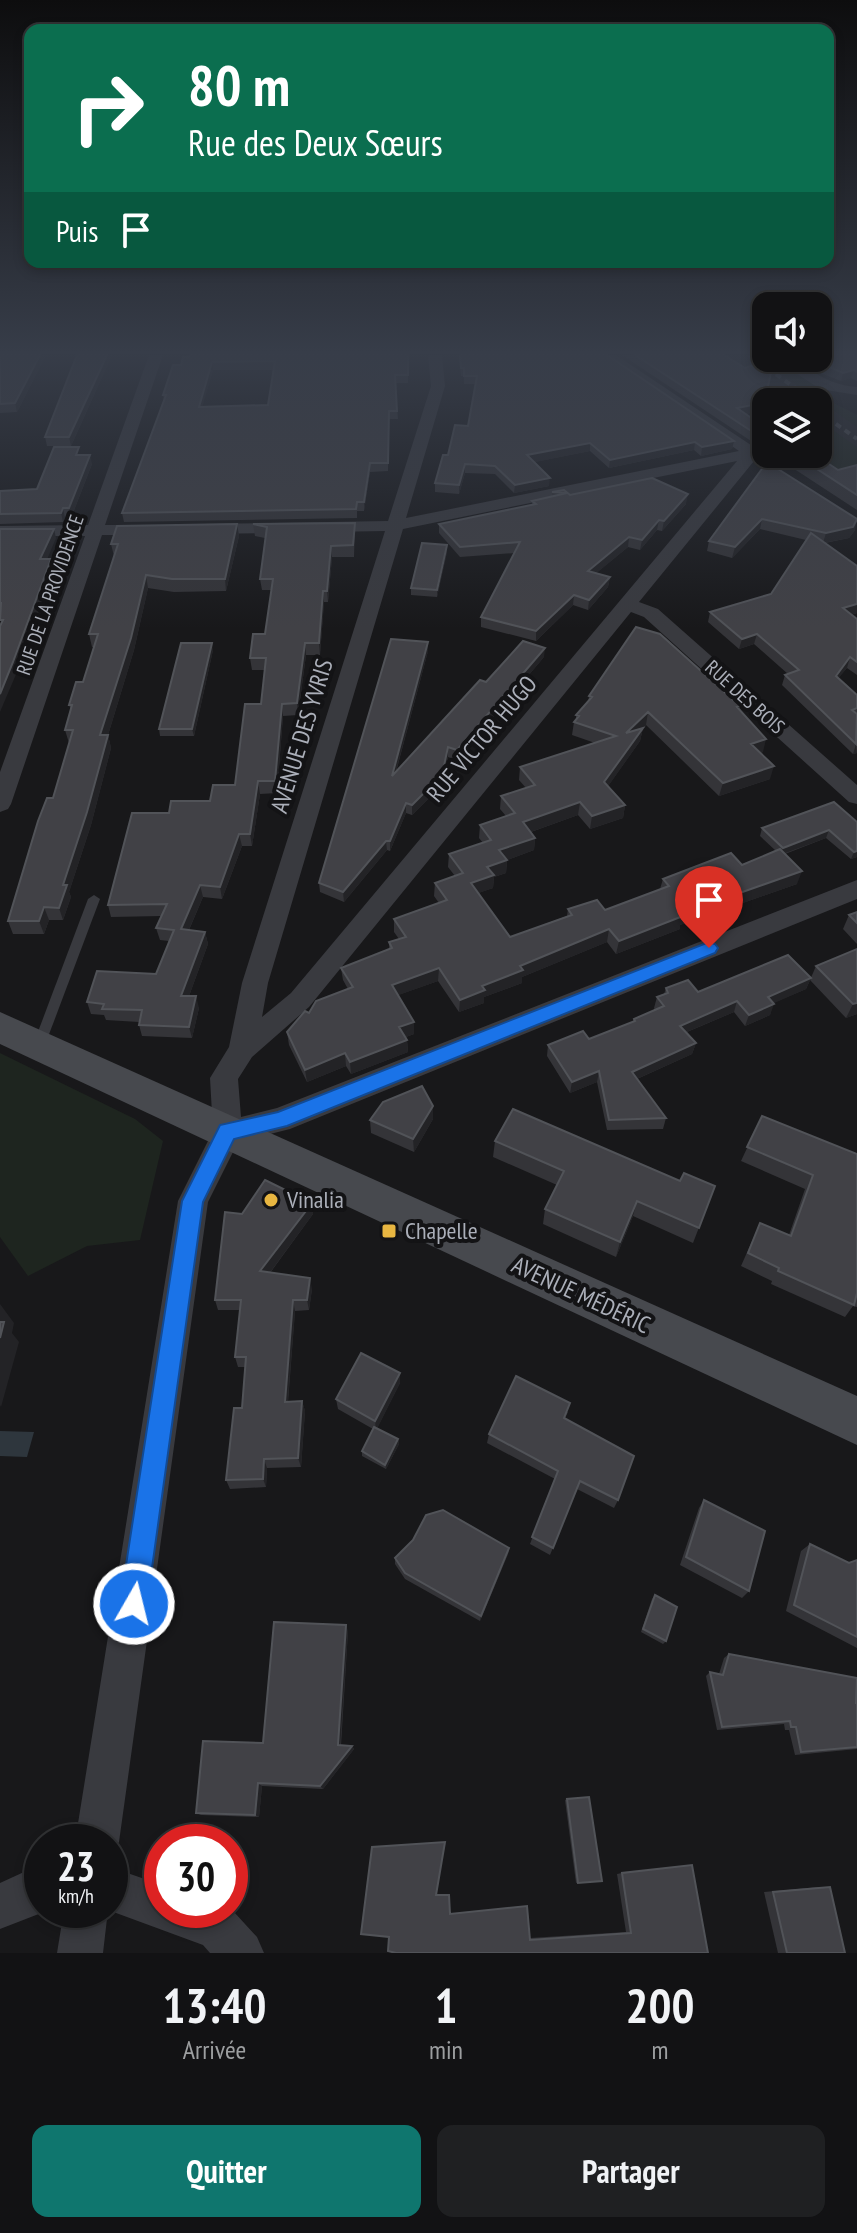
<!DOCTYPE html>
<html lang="fr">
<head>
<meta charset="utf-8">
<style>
  body { margin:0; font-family:"PT Sans Narrow",sans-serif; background:#1f2022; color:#f1f3f6; height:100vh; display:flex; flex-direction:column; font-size:30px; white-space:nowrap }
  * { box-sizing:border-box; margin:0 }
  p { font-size:26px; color:#9c9ea0 }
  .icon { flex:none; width:44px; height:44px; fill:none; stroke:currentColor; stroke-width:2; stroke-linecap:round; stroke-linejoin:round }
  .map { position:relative; height:1953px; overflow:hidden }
  .side { display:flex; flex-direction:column; background:#121214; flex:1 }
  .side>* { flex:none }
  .hud { position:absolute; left:24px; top:24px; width:810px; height:244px; border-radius:16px; box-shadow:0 4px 12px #0003,0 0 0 2px #313234; background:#0b6e4f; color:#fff; overflow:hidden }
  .tools { position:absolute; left:752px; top:292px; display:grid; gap:16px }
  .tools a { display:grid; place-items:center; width:80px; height:80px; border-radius:16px; background:#121214; box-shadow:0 4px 12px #0003,0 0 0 2px #313234; font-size:40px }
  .speed { position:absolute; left:24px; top:1824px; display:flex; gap:16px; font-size:40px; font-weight:700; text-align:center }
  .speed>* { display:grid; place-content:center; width:104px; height:104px; border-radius:50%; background:#121214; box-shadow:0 4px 12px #0003,0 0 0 2px #313234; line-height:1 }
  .speed small { font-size:20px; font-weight:400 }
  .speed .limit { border:12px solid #d22; background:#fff; color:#111 }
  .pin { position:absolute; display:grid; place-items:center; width:68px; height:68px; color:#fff; margin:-82px -34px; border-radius:50% 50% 50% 0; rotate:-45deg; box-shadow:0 0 8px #0007 }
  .pin .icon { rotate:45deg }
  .me { position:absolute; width:88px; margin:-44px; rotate:8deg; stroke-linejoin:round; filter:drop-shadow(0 0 6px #0008) }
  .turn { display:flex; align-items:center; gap:28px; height:168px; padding:0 32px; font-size:36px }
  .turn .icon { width:104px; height:104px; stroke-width:2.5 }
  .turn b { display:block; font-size:56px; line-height:68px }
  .then { display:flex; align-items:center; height:76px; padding:0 32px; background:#0003; gap:16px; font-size:30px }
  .eta { display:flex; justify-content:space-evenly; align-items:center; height:136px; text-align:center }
  .eta b { font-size:48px; font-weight:800; line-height:56px }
  .action { display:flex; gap:16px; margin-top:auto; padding:16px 32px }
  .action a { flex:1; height:92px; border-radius:16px; background:#0f766e; color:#fff; font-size:32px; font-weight:800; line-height:92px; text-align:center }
  .action a+a { background:#1f2022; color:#f1f3f6 }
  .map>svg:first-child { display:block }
  .built { fill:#242427 }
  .green { fill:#1e251f }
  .water { fill:#2e363d }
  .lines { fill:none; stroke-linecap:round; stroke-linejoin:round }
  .lane { fill:#393a3f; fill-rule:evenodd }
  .street { fill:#393a3f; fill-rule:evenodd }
  .secondary { fill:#47494e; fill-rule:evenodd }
  .rail { stroke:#4c4e53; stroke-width:4; stroke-dasharray:6 5; stroke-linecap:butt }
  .wall { fill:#343438; fill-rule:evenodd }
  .shaded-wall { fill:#232326 }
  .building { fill:#414146; stroke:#515358; stroke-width:2; fill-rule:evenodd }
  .route { fill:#1a73e8; stroke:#114b97; stroke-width:2 }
  .poi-dot { fill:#e8b641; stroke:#131315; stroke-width:3 }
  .labels { text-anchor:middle; stroke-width:8; stroke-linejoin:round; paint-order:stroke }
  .far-street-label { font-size:20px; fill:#abafb9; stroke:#131315 }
  .street-label { font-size:24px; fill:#abafb9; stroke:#131315 }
  .poi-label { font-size:24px; fill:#abafb9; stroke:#131315; text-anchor:start }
</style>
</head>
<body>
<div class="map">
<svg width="857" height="1953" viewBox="0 0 857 1953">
  <rect width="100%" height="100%" fill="#18181a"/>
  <polygon class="built" points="718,355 776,358 816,385 819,396 857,415 857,456 818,428 818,402 782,402"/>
  <g class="green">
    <polygon points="755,355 775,358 816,386 819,396 857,415 857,427"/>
    <polygon points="818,420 857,447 857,475 813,465 780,463 762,453 761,448 766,444 766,454 818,454"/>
    <polygon points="0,1053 135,1119 163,1141 140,1240 87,1246 28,1276 0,1237"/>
  </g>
  <polygon class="water" points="0,1431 34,1432 27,1457 0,1456"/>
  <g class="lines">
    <polygon class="lane" points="94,895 100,899 45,1045 43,1049 35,1049 33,1045 88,899"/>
    <g class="street">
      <polygon points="149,355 163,355 105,525 152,525 161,530 152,535 102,535 11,804 8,809 0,812 0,772 85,536 0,536 0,526 88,525"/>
      <path d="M428 355H442L445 386 406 518 739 451 599 355H616L766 455V461H754L639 602 658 609 857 785V804L849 802 644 617 631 612 309 1007 252 1057 238 1079 241 1117 277 1108 857 880V899L290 1129 238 1142 208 1202 119 1842 110 1858V1842H75L178 1201 213 1131 210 1078 229 1047 242 983 385 531 203 534 194 529 203 524 388 521 431 386ZM737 461 291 993 262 1017 268 983 403 529Z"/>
      <path d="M773 358C803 358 820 385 857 387V395L820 389Z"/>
      <polygon points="110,1867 162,1885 162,1910 234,1912 257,1937 264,1953 210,1953 203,1945 108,1910 103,1953 57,1953 64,1910 110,1910"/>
      <polygon points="42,1869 42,1910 49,1910 0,1929 0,1883 24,1872"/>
    </g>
    <polygon class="secondary" points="0,1012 857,1396 857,1445 0,1044"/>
    <g class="rail">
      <polyline points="749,355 815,402"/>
      <polyline points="818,411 857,439"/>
    </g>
  </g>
  <g class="wall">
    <polygon points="0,355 46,355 17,412 0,413"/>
    <polygon points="77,355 112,355 71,446 47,446 45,437"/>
    <path d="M408 355V383H395L398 419H389L388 471 370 472 364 511H357V518L124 522 122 513 164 401 163 395 181 365 183 357ZM213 370H274L268 405 202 406Z"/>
    <polygon points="459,355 607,355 734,441 732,449 701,456 694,450 609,468 590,451 534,462 549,486 514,493 495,474 465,473 459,494 435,492 435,483 448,455 468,426 475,384 464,384 464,376 461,376"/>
    <polygon points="622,355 724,355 766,402 766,410 746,414 766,428 766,443 757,445"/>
    <polygon points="857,355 857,381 851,378 841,381 823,374 793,359"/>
    <polygon points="777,454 814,454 838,470 857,465 857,510 776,457"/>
    <polygon points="81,455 92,464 71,518 65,518 63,522 0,524 0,491 37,489"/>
    <polygon points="767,462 855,530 849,538 825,543 857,566 857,613 851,615 857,619 857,675 847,668 838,678 857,695 857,753 853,754 782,685 785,675 788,674 754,644 739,649 708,622 710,612 771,594 806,540 760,529 732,558 707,551 709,541"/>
    <polygon points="564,490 570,495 686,504 662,531 657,530 640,550 628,547 596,573 610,577 608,587 588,610 573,605 536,641 481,627 481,617 515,553 460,557 439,533 439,524 532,505 532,501 552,497 552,492"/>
    <polygon points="355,523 354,557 332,557 328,602 324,602 320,655 306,655 298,715 283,716 277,793 260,794 252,846 242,846 222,899 203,897 189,930 205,932 208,944 189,996 199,1008 192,1038 142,1036 139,1025 139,1022 106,1020 104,1015 91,1014 87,1002 156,974 169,941 160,940 156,928 162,916 111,917 108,905 169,813 210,801 235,785 261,704 265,670 252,670 250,658 265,634 272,590 262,590 260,579 265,538 255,536 253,524"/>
    <polygon points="237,524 239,536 226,591 174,592 148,588 134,650 108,735 111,748 91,825 69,892 71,897 63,920 49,920 44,934 13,934 8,921 53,798 69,743 65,730 71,710 69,705 83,682 94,647 92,647 89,634 114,556 111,544"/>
    <polygon points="447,545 447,552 437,597 411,595 411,588"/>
    <polygon points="213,650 194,736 160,736 159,729"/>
    <polygon points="428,651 396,772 486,682 544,657 457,760 448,757 442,785 438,784 436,791 412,815 406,813 390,851 387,850 344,902 320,892 319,883"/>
    <polygon points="589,696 739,710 763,752 760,753 770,779 719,796 646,725 643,728 640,741 608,786 625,805 623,818 590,829 578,815 531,832 535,838 534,850 507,860 506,873 494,877 493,888 478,893 510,937 567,916 568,909 605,910 660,889 663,879 742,865 776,851 760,836 762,828 857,822 857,857 851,859 826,838 785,854 797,884 680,925 680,929 616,954 607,942 522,977 522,983 484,997 484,1003 459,1012 438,981 398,995 414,1034 406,1037 407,1040 408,1052 351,1074 346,1066 307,1082 289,1045 287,1032 309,1013 348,989 343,980 341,968 389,949 389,942 399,939 394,932 394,919 439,903 434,896 435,883 455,876 448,867 449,854 483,843 479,838 480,825 506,816 500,809 501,796 526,788 519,780 520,767 595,743 572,735 574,722 576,720 576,715 588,702"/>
    <polygon points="857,912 857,944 843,929 849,915"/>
    <polygon points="857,949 857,1014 846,1018 810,980 816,966"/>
    <polygon points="811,978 806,989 773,1003 770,1015 745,1026 734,1012 687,1032 696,1043 692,1054 637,1079 666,1118 663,1129 607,1130 597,1082 570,1093 547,1056 548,1045 589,1039 633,1022 634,1019 655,1010 654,1008 657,997 664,994 666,988 698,992"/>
    <polygon points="433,1106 433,1119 414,1152 371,1133 370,1120"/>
    <polygon points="762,1116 857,1154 857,1307 853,1306 845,1317 771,1284 772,1281 741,1266 760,1223 789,1235 805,1189 741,1161"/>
    <polygon points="495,1141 680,1181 715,1186 693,1243 633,1216 616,1257 543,1224 545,1209 557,1185 493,1157"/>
    <polygon points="312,1203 313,1214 270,1273 312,1289 309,1310 295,1311 288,1402 302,1401 305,1411 301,1467 267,1468 266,1487 230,1489 226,1480 242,1408 245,1367 238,1367 235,1357 240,1310 218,1310 215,1300 242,1214"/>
    <polygon points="400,1373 400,1383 377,1428 398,1439 399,1444 386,1469 362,1456 362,1451 373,1429 338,1409 336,1399"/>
    <polygon points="568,1412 565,1418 618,1500 614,1508 577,1489 550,1555 530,1544 555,1479 487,1443 489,1434"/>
    <polygon points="704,1500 749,1591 742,1598 680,1565 699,1508"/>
    <polygon points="810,1544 849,1563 857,1560 857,1648 786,1611 801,1551"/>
    <polygon points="509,1548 508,1554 480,1621 405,1579 395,1564 395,1558"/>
    <polygon points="655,1595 666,1641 663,1644 641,1632 652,1599"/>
    <polygon points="348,1631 341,1745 352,1746 354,1749 323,1789 262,1786 259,1817 201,1815 196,1813 263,1743"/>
    <polygon points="729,1654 857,1703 857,1749 795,1755 789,1730 785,1730 784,1724 717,1730 706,1676 710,1672 719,1674 724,1658"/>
    <polygon points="567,1799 602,1881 576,1883 565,1800"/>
    <polygon points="622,1873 708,1953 389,1937 436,1895 450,1914 530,1938 626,1932 617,1874"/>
    <polygon points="819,1887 830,1887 845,1953 778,1953 764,1892"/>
  </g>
  <g class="shaded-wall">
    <polygon points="40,355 46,355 17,412 15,403"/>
    <polygon points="107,355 112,355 71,446 69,437"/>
    <polygon points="212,362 213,370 200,415 199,407"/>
    <polygon points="854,370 851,378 841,381 843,373"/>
    <polygon points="766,396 764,403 766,402 766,410 735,416 737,408"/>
    <polygon points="766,435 766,443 757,445 759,436"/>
    <polygon points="734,441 732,449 701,456 702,447"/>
    <polygon points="695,442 694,450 609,468 610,460"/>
    <polygon points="590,443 590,451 526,464 527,455"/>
    <polygon points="90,455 92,464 71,518 69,508"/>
    <polygon points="370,463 370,472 364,511 364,502"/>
    <polygon points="465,464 465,473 459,494 459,485"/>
    <polygon points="550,478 549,486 514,493 515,485"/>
    <polygon points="688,494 686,504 662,531 664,521"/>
    <polygon points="63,508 65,518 63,522 61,513"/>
    <polygon points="762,519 760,529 732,558 735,547"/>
    <polygon points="659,520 657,530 640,550 642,540"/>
    <polygon points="857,521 855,530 849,538 823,543 826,533"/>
    <polygon points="237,524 239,536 226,591 225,579"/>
    <polygon points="54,529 56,538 43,569 40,559"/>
    <polygon points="629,537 628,547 587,581 588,571"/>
    <polygon points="447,545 447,552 437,597 437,590"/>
    <polygon points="331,546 332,557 328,602 327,591"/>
    <polygon points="51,559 54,569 17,672 0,712 0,694"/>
    <polygon points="146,575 148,588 134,650 108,735 111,748 91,825 69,892 71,897 63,920 59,908 63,885 100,735"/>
    <polygon points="610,577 608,587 588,610 589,600"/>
    <polygon points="323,591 324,602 320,655 319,643"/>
    <polygon points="574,595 573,605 536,641 536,631"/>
    <polygon points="857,604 857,613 839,619 843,608"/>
    <polygon points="757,634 754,644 739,649 742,639"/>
    <polygon points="428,642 428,651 392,786 392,776"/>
    <polygon points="212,643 213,650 194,736 192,729"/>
    <polygon points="305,643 306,655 298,715 297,703"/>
    <polygon points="545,648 544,657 457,760 457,750"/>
    <polygon points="850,657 847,668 832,686 836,676"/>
    <polygon points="282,704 283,716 277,793 275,781"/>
    <polygon points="648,712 646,725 643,728 640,741 602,795 604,782 626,733"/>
    <polygon points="766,739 763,752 747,757 751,744"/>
    <polygon points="856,744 857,753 853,754"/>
    <polygon points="448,747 448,757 442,785 442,775"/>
    <polygon points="774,766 770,779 719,796 723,783"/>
    <polygon points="438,774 436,791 412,815 412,805"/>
    <polygon points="258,781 260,794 252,846 250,834"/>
    <polygon points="580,802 578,815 522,835 523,822"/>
    <polygon points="406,803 406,813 390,851 390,841"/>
    <polygon points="625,805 623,818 590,829 592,816"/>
    <polygon points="829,830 826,838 780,855 783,848"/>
    <polygon points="239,834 242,846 222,899 220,887"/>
    <polygon points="535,838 534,850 499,863 507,860 506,873 494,877 493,888 470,896 471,883 487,867 499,850"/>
    <polygon points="386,841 387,850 344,902 343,892"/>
    <polygon points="857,851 857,857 851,859 854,852"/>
    <polygon points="802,871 797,884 680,925 680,929 616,954 619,941 680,914"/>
    <polygon points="200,885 203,897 184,941 181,929"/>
    <polygon points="44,907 49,920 44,934 39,921"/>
    <polygon points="609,929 607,942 522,977 522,983 484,997 484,1003 459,1012 460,1000 482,986 520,966"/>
    <polygon points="205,932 208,944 185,1007 181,996"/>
    <polygon points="439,968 438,981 393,997 392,985"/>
    <polygon points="811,978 806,989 763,1008 768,997"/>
    <polygon points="196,996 199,1008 192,1038 189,1027"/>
    <polygon points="737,1001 734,1012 677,1036 680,1026"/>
    <polygon points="857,1003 857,1014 846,1018 853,1004"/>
    <polygon points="774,1004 770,1015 745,1026 749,1015"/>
    <polygon points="414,1022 414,1034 400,1039 399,1027"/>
    <polygon points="407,1040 408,1052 351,1074 350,1062"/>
    <polygon points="696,1043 692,1054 630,1082 632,1072"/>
    <polygon points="345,1053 346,1066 307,1082 305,1070"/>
    <polygon points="599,1071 597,1082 570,1093 572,1082"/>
    <polygon points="433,1106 433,1119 414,1152 413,1139"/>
    <polygon points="637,1201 633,1216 616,1257 620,1242"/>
    <polygon points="312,1203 313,1214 263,1282 260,1271"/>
    <polygon points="310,1278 312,1289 309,1310 307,1300"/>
    <polygon points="293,1300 295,1311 287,1411 285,1402"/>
    <polygon points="0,1304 14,1323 12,1333 19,1342 1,1407 0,1405"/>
    <polygon points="400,1373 400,1383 376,1431 375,1421"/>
    <polygon points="302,1401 305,1411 301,1467 298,1458"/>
    <polygon points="398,1439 399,1444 386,1469 385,1465"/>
    <polygon points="264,1459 267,1468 266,1487 263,1479"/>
    <polygon points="509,1548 508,1554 480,1621 481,1616"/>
    <polygon points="346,1625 348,1631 340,1749 338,1745"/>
    <polygon points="352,1746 354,1749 323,1789 320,1786"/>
    <polygon points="258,1783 262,1786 259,1817 255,1815"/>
  </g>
  <g class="building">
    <polygon points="0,355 40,355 15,403 0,404"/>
    <polygon points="77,355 107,355 69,437 45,437"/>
    <path d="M190 355H408V375H395L397 411H389L388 463H370L364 502H357L356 509 122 513 166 395H163L173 365H181L183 357H189ZM275 361 268 405 199 407 212 362Z"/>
    <polygon points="460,355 607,355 734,441 702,447 695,442 610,460 590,443 527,455 550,478 515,485 495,466 465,464 459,485 435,483 443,455 448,455 455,425 468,426 477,376 464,376 464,368 461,368"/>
    <polygon points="635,355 724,355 745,368 774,358 766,396 761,397 768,402 737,408 766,428 766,435 759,436"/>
    <polygon points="818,355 857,355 857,372 854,370 843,373 809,358 818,358"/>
    <polygon points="54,447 79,447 76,455 90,455 69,508 63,508 61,513 0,514 0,491 37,489"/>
    <polygon points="794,454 814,454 838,470 857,465 857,495"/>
    <polygon points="767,462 857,519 853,527 826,533 762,519 735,547 709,541"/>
    <polygon points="652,478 688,494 664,521 659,520 642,540 629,537 588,571 610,577 589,600 574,595 536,631 481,617 520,542 460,547 439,524 536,504 532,501 567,493 552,492 564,490 570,495"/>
    <polygon points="355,523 353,545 331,546 327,591 323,591 319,643 305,643 297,703 282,704 275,781 258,781 250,834 239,834 220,887 200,885 181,929 205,932 181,996 196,996 189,1027 139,1025 142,1010 102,1009 104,1004 87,1002 97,971 156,974 174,930 156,928 167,904 108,905 132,813 169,813 171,801 210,801 213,785 235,785 245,704 261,704 266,658 250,658 253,634 265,634 273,579 260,579 267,527 253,524"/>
    <polygon points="237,524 225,579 172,579 146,575 131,638 100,735 108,735 87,812 63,885 67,885 59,908 44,907 39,921 8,921 38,821 47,798 53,798 73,730 65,730 72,705 69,705 76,682 83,682 98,634 89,634 118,544 111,544 117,526"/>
    <polygon points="0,529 54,529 40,559 51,559 13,662 0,694 0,626 3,620 0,620 1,603 0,603"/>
    <polygon points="811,533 857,566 857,604 843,608 857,619 857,662 850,657 836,676 857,695 857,708 852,710 857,714 856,744 785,675 799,670 757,634 742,639 710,612 771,594"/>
    <polygon points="422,543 447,545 437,590 411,588"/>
    <polygon points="636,627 660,634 740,706 737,707 766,739 751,744 774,766 723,783 648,712 626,733 643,728 604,782 625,805 592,816 580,802 523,822 535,838 499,850 507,860 487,867 494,875 471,883 510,937 572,915 568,909 597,900 605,910 669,886 663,879 731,853 742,865 780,849 802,871 680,914 683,916 619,941 609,929 520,966 523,970 482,986 485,990 460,1000 439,968 392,985 414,1022 399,1027 407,1040 350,1062 345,1053 305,1070 287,1032 305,1011 309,1013 316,1001 353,987 341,968 392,948 389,942 406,937 394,919 447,900 435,883 463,873 449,854 491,840 480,825 515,813 501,796 535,785 520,767 616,736 574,722 579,716 576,715 592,697 589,696"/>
    <polygon points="391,639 428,642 392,776 480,680 486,682 523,641 545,648 457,750 448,747 442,775 438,774 436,781 412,805 406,803 390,841 386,841 343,892 319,883"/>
    <polygon points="181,643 212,643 192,729 159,729"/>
    <polygon points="834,802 857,822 857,851 854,852 829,830 783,848 762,828"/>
    <polygon points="857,912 857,923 849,915"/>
    <polygon points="857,949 857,1003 853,1004 816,966"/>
    <polygon points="788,955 811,978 768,997 774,1004 749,1015 737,1001 680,1026 696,1043 632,1072 666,1118 609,1120 599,1071 572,1082 548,1045 583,1031 589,1039 635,1021 634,1019 664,1006 657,997 668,993 666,988 688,980 698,992"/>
    <polygon points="422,1086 433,1106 413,1139 370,1120 383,1102"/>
    <polygon points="513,1109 680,1181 684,1173 715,1186 699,1228 637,1201 620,1242 545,1209 564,1171 495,1141"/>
    <polygon points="762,1116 857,1154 857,1293 854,1305 778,1271 779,1268 748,1253 760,1223 791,1236 813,1175 747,1147"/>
    <polygon points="265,1180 312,1203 260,1271 310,1278 307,1300 293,1300 285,1402 302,1401 298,1458 264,1459 263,1479 226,1480 234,1408 242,1408 246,1357 235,1357 241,1300 215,1300 225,1212 242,1214"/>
    <polygon points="0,1322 4,1322 0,1338"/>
    <polygon points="361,1353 400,1373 375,1421 336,1399"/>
    <polygon points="516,1376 570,1403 564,1418 634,1456 618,1500 580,1481 553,1548 532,1537 558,1471 489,1434"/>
    <polygon points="374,1427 398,1439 385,1465 362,1451"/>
    <polygon points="704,1500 765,1531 749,1591 686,1557"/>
    <polygon points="443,1510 509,1548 481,1616 405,1573 395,1558 413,1540 426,1515"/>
    <polygon points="810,1544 849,1563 857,1560 857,1637 794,1605"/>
    <polygon points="655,1595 677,1607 666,1641 643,1629"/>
    <polygon points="274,1622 346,1625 338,1745 352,1746 320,1786 258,1783 255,1815 196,1813 203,1741 263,1743"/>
    <polygon points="729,1654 857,1678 856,1703 857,1703 857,1747 801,1752 796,1727 791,1727 790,1721 722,1727 710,1672 723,1675"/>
    <polygon points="589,1797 602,1881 578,1883 567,1799"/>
    <polygon points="445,1842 436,1895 449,1895 450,1914 527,1906 530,1940 631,1933 622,1873 692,1865 708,1953 396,1953 388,1951 389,1937 361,1934 372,1847"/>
    <polygon points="830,1887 845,1953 787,1953 773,1892"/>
  </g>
  <linearGradient id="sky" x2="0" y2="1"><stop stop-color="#0d0d0e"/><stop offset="0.56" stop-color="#373d49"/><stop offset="1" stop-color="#373d49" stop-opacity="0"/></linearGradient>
  <rect width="857" height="629" fill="url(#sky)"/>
  <polygon class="route" points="709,942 715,944 718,948 715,953 287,1126 234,1139 203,1202 147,1604 143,1613 134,1617 124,1613 120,1604 182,1201 220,1125 278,1112"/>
  <g class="poi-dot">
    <circle cx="271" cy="1200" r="8"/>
    <rect x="381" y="1223" width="16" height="16" rx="4"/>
  </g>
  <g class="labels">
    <g class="far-street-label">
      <text transform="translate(50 595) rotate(-71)" y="7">RUE DE LA PROVIDENCE</text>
      <text transform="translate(745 697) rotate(42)" y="7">RUE DES BOIS</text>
    </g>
    <g class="street-label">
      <text transform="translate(302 736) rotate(-73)" y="8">AVENUE DES YVRIS</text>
      <text transform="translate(482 739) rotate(-50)" y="8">RUE VICTOR HUGO</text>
      <text transform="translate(581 1295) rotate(25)" y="8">AVENUE MÉDÉRIC</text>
    </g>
    <g class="poi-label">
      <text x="287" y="1208">Vinalia</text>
      <text x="405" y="1239">Chapelle</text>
    </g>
  </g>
</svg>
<div class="tools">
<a><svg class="icon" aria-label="sound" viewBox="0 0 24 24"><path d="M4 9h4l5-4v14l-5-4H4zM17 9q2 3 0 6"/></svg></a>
<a><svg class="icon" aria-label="layers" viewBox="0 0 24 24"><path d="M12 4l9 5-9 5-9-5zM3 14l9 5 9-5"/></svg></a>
</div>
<div class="speed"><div>23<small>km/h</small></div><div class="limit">30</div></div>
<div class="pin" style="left:709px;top:948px;background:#d93025"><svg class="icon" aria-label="arrive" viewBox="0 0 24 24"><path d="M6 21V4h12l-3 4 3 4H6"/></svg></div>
<svg class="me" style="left:134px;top:1604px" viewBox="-20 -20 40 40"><circle r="17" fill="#1a73e8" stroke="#fff" stroke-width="3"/><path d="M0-11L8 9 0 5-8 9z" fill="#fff"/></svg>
<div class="hud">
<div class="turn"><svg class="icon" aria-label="right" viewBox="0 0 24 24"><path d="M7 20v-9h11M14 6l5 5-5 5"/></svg><div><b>80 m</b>Rue des Deux Sœurs</div></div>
<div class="then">Puis<svg class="icon" aria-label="arrive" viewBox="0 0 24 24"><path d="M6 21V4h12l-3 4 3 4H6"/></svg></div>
</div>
</div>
<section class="side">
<div class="eta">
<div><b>13:40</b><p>Arrivée</p></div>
<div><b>1</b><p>min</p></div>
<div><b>200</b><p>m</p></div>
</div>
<div class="action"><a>Quitter</a><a>Partager</a></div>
</section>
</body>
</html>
